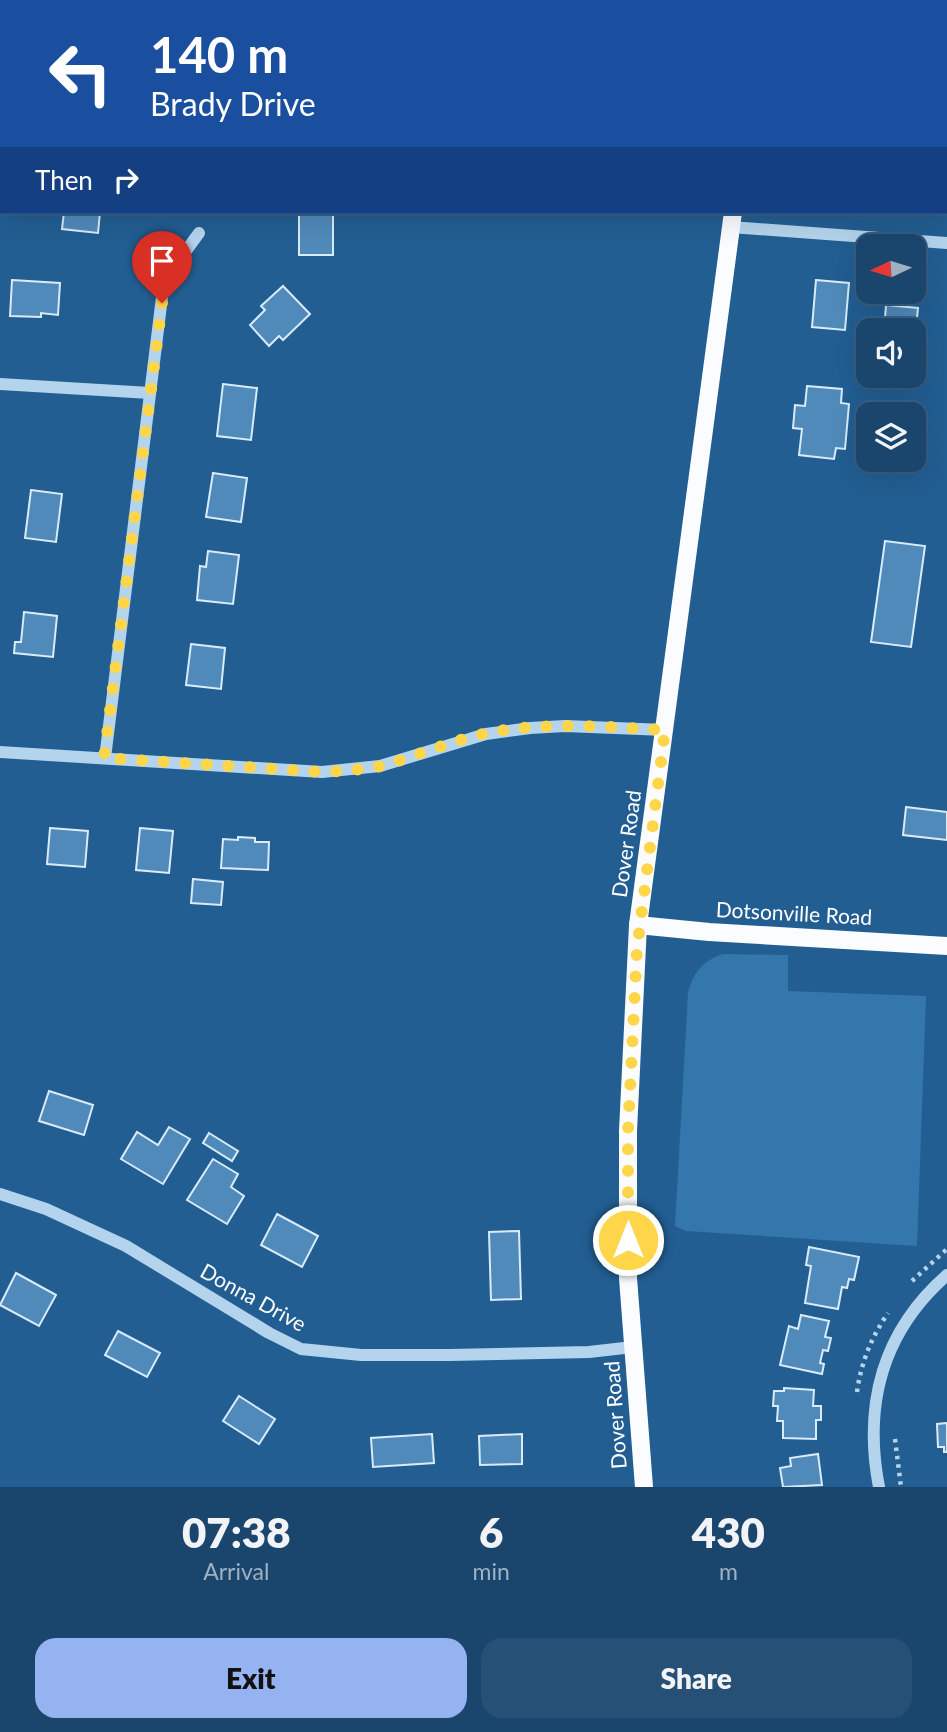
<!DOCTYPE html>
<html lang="en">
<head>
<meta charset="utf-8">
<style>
  body { margin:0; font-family:Lato,sans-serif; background:#275076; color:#f1f3f6; height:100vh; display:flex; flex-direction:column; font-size:26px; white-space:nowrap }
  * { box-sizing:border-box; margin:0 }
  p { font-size:23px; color:#9fb1c2 }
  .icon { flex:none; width:38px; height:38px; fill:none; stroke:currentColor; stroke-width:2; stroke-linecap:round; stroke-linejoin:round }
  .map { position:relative; height:1487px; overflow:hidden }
  .details { display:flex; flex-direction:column; background:#1a466e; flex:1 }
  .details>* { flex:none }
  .banner { position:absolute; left:0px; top:0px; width:948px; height:214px; box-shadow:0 7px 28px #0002,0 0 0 2px #385e81; background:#1a4fa0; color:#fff; overflow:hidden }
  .needle { width:46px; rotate:266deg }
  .fabs { position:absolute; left:856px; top:234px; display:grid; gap:14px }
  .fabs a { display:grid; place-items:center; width:70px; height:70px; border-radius:14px; background:#1a466e; box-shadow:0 7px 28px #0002,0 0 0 2px #385e81; font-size:35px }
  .pin { position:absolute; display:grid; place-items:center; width:60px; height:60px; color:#fff; margin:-72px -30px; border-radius:50% 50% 50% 0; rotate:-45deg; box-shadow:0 0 7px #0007 }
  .pin .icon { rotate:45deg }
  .me { position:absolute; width:77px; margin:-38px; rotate:0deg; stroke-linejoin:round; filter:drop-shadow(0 0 5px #0008) }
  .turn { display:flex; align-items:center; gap:24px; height:147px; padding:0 35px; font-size:32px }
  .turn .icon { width:91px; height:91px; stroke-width:2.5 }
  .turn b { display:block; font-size:49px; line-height:60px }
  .then { display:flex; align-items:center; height:66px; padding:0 35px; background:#0003; gap:14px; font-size:26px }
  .eta { display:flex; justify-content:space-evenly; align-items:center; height:119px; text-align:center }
  .eta b { font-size:42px; font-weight:800; line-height:49px }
  .primary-button { display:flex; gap:14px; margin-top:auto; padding:14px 35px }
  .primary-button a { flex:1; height:80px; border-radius:21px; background:#95b2f1; color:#111; font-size:28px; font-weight:800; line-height:80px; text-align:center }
  .primary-button a+a { background:#275076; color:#f1f3f6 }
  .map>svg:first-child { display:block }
  .green { fill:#3377ad }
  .building { fill:#4f8aba; stroke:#d9ebf9; stroke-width:2 }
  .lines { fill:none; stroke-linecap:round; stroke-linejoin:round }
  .path { stroke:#b4d4ed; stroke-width:4.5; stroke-dasharray:3.5 5; stroke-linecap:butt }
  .minor { stroke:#b4d4ed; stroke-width:12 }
  .major { stroke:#fafcff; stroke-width:18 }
  .route { stroke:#ffd54a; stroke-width:12; stroke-dasharray:0 21.6 }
  .labels { text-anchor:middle; stroke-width:5; stroke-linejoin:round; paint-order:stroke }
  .street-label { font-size:21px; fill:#fff; stroke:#225e92 }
</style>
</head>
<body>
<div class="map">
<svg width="947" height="1487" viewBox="0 0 947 1487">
  <rect width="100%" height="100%" fill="#225e92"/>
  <path class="green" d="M723 954 788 955V991L926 996 917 1246 686 1231 675 1226 688 992C694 972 702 961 723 954Z"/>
  <g class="building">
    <polygon points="64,212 100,212 98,233 62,229"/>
    <rect x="299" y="212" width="34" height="43"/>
    <polygon points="12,280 60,283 58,315 41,313 41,317 10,316"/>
    <polygon points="816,280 849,283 845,330 812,327"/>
    <polygon points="283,286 310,314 283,340 279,336 269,346 250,325 265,310 261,306"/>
    <polygon points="886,305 918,308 915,338 914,331 884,331"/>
    <polygon points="223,384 257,388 251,440 217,436"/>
    <polygon points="807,386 842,389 841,403 849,404 845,449 836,448 834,459 799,455 802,429 793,428 795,405 805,406"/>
    <polygon points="213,473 247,478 241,522 206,517"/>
    <polygon points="31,490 62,494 56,542 25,538"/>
    <polygon points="885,541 925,546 911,647 871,642"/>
    <polygon points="208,551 239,555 233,604 197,600 200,566 206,567"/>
    <polygon points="24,612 57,616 53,657 14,653 15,642 21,642"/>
    <polygon points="191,644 225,648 221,689 186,685"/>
    <polygon points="906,807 947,812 947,840 903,835"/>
    <polygon points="50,828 88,831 85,867 47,864"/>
    <polygon points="140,828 173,831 169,873 136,870"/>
    <polygon points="238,837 255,838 255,842 269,842 268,870 221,868 223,839 238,840"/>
    <polygon points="193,879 223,882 221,905 191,903"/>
    <polygon points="49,1091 93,1105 84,1135 39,1121"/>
    <polygon points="169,1127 190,1139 163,1184 121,1159 137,1132 158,1145"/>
    <polygon points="209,1133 238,1151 232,1161 203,1143"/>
    <polygon points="213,1159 238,1174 231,1187 244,1196 227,1224 187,1200"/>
    <polygon points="277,1214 318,1236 302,1267 261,1245"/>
    <polygon points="519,1231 521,1299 491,1300 489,1232"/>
    <polygon points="809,1247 859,1257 854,1280 849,1279 847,1288 842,1287 838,1309 805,1303 811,1266 806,1265"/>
    <polygon points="16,1273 56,1295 39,1326 0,1305"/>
    <polygon points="801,1315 829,1321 825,1337 831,1338 828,1351 823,1350 820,1363 824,1364 822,1374 780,1365 789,1326 798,1329"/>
    <polygon points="118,1331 160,1353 147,1377 105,1355"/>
    <polygon points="784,1388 814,1390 813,1406 821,1406 821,1420 816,1420 816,1439 783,1438 783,1421 777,1421 778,1406 773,1406 774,1391 784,1391"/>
    <polygon points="239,1396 275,1419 259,1444 223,1421"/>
    <polygon points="947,1423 947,1452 944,1452 944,1447 938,1447 937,1424"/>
    <polygon points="432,1434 434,1463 373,1467 371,1438"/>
    <polygon points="522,1434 522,1464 480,1465 479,1436"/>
    <polygon points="818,1454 822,1485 783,1487 780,1468 791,1466 790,1458"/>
  </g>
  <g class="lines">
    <g class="path">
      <polyline points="912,1281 947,1249"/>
      <path d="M857 1392C861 1363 871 1338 888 1313"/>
      <polyline points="895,1439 901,1487"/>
    </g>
    <g class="minor">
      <polyline points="731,227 947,243"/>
      <polyline points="0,384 150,393"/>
      <polyline points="0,752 322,772 380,766 486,734 530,728 565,726 665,730"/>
      <polyline points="105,758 164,281 199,233"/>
      <polyline points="0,1194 46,1209 126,1246 269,1333 301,1349 361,1355 450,1355 589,1352 633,1347"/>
      <path d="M879 1487C863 1404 883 1331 947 1275"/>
    </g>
    <g class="major">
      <polyline points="760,2 760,0"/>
      <polyline points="638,925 709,932 947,946"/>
      <polyline points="644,1487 628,1278 628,1131 638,925 733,212"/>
    </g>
  </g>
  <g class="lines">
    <path class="route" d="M162 303 104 758 322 772C342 771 361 770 381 766 415 757 448 742 483 734 542 721 605 727 665 730L637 949 628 1131V1240"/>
  </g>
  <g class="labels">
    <g class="street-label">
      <text transform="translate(627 844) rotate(-82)" y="7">Dover Road</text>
      <text transform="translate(794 914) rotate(3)" y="7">Dotsonville Road</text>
      <text transform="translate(253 1298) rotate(29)" y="7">Donna Drive</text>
      <text transform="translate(616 1415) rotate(-94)" y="7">Dover Road</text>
    </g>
  </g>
</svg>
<div class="fabs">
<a><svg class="needle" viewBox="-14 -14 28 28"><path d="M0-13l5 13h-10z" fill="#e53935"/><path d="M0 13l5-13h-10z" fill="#9fb1c2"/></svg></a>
<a><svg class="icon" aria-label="sound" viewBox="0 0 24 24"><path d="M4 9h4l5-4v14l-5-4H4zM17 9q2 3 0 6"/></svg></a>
<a><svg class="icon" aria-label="layers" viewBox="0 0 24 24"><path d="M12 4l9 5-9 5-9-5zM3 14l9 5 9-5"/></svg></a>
</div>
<div class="pin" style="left:162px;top:303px;background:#d93025"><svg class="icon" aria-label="arrive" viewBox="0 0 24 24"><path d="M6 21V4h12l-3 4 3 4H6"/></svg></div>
<svg class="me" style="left:628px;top:1240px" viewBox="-20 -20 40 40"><circle r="17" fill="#ffd54a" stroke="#fff" stroke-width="3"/><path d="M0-11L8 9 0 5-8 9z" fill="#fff"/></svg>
<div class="banner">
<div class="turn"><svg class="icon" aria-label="left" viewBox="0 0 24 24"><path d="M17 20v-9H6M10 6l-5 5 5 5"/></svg><div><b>140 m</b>Brady Drive</div></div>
<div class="then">Then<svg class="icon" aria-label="right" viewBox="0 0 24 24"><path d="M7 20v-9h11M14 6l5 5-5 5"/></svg></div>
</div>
</div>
<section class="details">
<div class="eta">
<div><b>07:38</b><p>Arrival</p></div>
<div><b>6</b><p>min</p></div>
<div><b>430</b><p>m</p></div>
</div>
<div class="primary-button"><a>Exit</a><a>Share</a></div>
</section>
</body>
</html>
